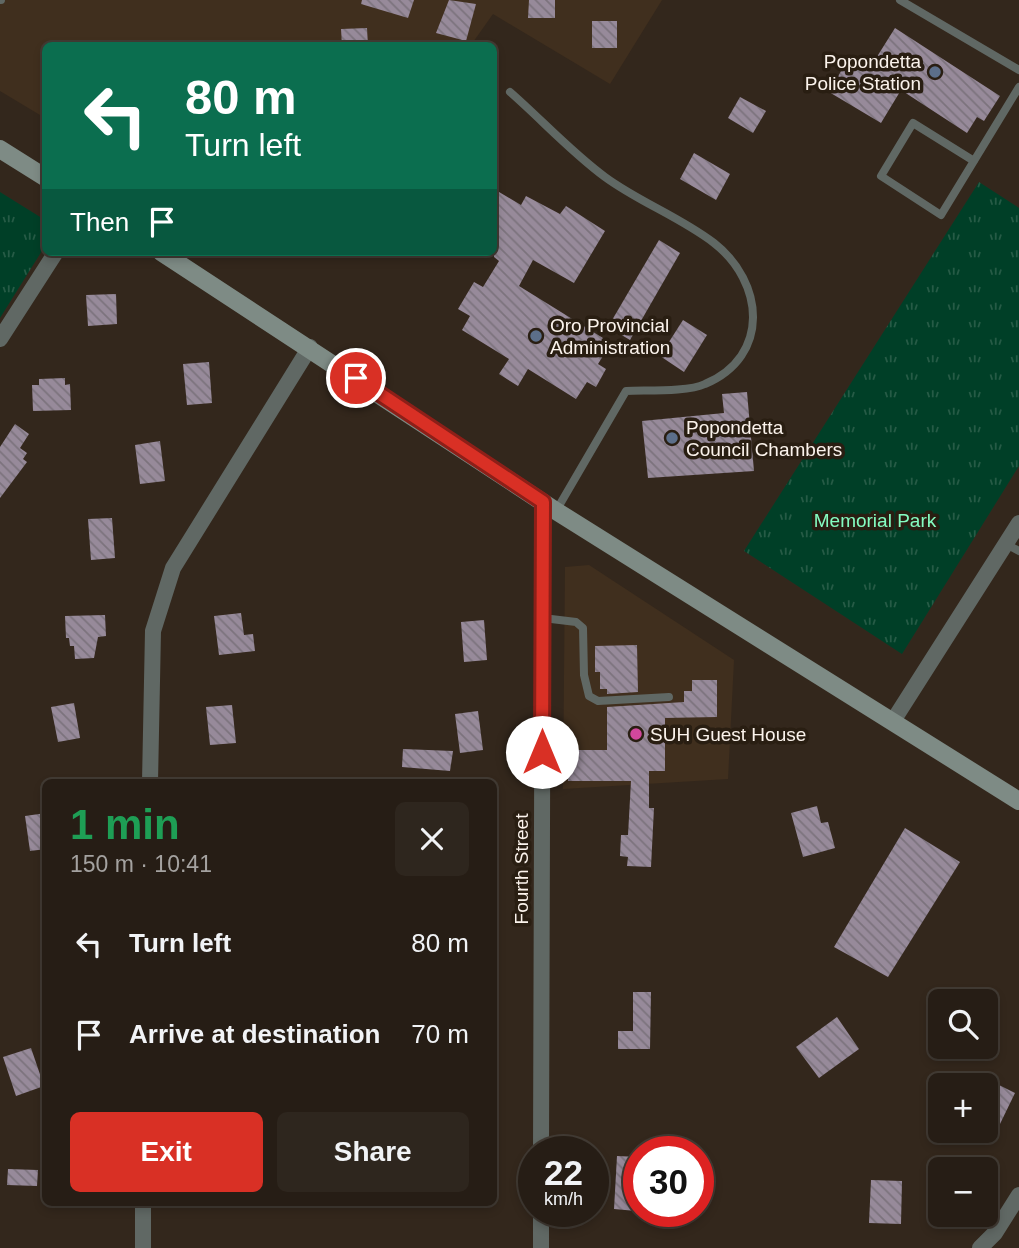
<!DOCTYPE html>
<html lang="en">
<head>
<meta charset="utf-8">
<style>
  body { margin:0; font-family:Helvetica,sans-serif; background:#2e261e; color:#f1f3f6; height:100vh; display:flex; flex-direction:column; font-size:26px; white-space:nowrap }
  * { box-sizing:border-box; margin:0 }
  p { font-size:23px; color:#a4a2a0 }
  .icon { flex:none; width:38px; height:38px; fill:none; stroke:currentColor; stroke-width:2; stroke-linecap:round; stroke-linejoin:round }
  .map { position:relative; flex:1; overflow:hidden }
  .sheet { position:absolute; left:42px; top:779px; width:455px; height:427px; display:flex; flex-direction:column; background:#261d15; border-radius:10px; box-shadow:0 4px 10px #0003,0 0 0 2px #423b34 }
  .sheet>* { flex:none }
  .guide { position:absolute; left:42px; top:42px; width:455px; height:214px; border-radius:10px; box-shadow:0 4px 10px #0003,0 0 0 2px #423b34; background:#0b6e4f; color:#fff; overflow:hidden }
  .buttons { position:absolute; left:928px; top:989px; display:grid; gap:14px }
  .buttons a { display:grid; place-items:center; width:70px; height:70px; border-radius:10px; background:#261d15; box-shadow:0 4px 10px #0003,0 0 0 2px #423b34; font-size:35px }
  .speed { position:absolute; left:518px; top:1136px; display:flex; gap:14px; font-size:35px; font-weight:700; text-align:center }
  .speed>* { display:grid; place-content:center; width:91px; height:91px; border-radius:50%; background:#261d15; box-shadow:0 4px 10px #0003,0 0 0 2px #423b34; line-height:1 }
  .speed small { font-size:18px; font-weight:400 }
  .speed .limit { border:10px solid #d22; background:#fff; color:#111 }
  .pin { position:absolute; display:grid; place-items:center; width:60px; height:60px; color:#fff; margin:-30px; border:4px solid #fff; border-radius:50%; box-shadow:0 2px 7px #0007 }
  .me { position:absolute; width:77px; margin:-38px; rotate:0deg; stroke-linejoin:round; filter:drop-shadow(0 0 5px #0008) }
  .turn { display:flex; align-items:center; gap:24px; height:147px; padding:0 28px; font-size:32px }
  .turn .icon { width:91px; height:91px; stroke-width:2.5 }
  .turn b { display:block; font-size:49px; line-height:60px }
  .then { display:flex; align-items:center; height:66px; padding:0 28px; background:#0003; gap:14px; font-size:26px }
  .round { display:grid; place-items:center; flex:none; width:74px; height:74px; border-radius:10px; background:#2e261e }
  .summary { display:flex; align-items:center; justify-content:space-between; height:119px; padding:0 28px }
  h1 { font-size:42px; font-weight:800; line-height:52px; color:#1e9e55 }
  .cta { display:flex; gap:14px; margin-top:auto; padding:14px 28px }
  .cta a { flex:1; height:80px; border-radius:10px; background:#d93025; color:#fff; font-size:28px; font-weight:800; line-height:80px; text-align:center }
  .cta a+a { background:#2e261e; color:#f1f3f6 }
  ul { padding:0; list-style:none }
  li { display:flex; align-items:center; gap:21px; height:91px; padding:0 28px }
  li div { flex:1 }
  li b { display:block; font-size:26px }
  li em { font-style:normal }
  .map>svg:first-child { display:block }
  .built { fill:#402f1e }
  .park { fill:url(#park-tufts) }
  .building { fill:url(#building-back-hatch) }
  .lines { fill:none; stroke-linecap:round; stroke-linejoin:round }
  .service { stroke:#606864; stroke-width:8 }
  .minor { stroke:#606864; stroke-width:16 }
  .secondary { stroke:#7e8b85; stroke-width:18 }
  .route-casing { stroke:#8d1f18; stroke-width:18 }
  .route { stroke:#d93025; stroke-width:12 }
  .service-dot { fill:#5c6f8a; stroke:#291e12; stroke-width:2.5 }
  .hotel-dot { fill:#d1479c; stroke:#291e12; stroke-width:2.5 }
  .labels { text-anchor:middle; stroke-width:7; stroke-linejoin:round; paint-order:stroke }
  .poi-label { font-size:19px; fill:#fbf3ec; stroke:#291e12; text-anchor:start }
  .park-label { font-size:19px; fill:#84fcc1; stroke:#291e12 }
  .street-label { font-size:19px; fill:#fbf3ec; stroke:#291e12 }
</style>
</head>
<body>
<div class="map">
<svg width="1019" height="1248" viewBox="0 0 1019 1248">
  <defs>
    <pattern id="park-tufts" width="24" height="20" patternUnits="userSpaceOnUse" patternTransform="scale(1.75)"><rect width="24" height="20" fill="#003f27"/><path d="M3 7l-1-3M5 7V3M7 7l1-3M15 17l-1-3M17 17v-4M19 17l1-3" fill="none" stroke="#265b46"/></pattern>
    <pattern id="building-back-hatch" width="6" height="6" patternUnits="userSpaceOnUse" patternTransform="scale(1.75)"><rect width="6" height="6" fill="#978a9a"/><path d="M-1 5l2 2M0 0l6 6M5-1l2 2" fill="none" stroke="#7c737d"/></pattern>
  </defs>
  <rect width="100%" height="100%" fill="#33271c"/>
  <g class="built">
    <polygon points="0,0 662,0 610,84 493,14 471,45 46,46 45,118 0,91"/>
    <polygon points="589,565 734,660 728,779 563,789 565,567"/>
  </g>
  <g class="park">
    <polygon points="979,182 1019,208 1019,466 902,654 744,551"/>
    <polygon points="0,192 45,220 45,246 0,318"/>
  </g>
  <g class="building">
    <polygon points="362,0 414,0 408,18 361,4"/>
    <polygon points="449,0 476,4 466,41 436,33"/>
    <polygon points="529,0 555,0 555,18 528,18"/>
    <rect x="592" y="21" width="25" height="27"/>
    <polygon points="367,28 368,46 342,46 341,29"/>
    <polygon points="895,28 1000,96 984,121 977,117 967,133 901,90 881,123 829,92 848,59 868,71"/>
    <polygon points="740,97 766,111 753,133 728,118"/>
    <polygon points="694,153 730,174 716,200 680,179"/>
    <polygon points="494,189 521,205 526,196 560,214 566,206 605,231 574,283 533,260 519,286 611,343 598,364 606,369 596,387 587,382 576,399 528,369 518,386 499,374 509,359 462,330 470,316 458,309 474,282 483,287 499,261 494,257"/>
    <polygon points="659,240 680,253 630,340 608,327"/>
    <polygon points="116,294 117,324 88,326 86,295"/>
    <polygon points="683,320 707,335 684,372 660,356"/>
    <polygon points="209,362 212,403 187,405 183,364"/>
    <polygon points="65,378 65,385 70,384 71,410 33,411 32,385 39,385 39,379"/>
    <polygon points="747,392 754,471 648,478 642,421 724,413 722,394"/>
    <polygon points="15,424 29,434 20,448 27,453 23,459 27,462 0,498 0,447"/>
    <polygon points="160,441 165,481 140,484 135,445"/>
    <polygon points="112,518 115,558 91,560 88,519"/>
    <polygon points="241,613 244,635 253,634 255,651 219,655 214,616"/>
    <polygon points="105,615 106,636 98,637 94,658 75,659 74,646 70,646 69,638 66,638 65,616"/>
    <polygon points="484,620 487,660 464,662 461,622"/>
    <polygon points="637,645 638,692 607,694 607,689 600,689 600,672 595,672 595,646"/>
    <polygon points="692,680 717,680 717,717 665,718 665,771 649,771 649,808 654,808 651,867 627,866 628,857 620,856 621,835 628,835 631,781 568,781 568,750 607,750 607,707 684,702 684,691 692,691"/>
    <polygon points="74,703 80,738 58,742 51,707"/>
    <polygon points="232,705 236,743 210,745 206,707"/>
    <polygon points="478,711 483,750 460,753 455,714"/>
    <polygon points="403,749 453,751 450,771 402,767"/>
    <polygon points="817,806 821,823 828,822 835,848 803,857 791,813"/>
    <polygon points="46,813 46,849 30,851 25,816"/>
    <polygon points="905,828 960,862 888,977 834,947"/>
    <polygon points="633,992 651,992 650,1049 618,1049 618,1031 633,1031"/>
    <polygon points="837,1017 859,1049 819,1078 796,1047"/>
    <polygon points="31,1048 44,1086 16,1096 3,1057"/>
    <polygon points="985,1078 1015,1093 999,1126 985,1119"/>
    <polygon points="617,1156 639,1157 636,1211 614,1209"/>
    <polygon points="8,1169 38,1170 37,1186 7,1185"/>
    <polygon points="871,1180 902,1181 901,1224 869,1223"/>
  </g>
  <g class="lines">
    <g class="service">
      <polyline points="0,0 1,0"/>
      <polyline points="900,0 1019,70"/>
      <path d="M510 92C541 119 571 152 605 177 639 202 680 217 714 243 764 282 771 356 705 384 688 392 647 390 626 391L556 511"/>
      <polyline points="974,161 913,123 881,176 941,215 1019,87"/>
      <polyline points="1006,544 1019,551"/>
      <polyline points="543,618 576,622 583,628 584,675 589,696 598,701 669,697"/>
    </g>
    <g class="minor">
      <polyline points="0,339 56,252"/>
      <polyline points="893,721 1019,523"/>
      <polyline points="150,782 153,631 173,568 310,347"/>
      <polyline points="541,1152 543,502"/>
      <polyline points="143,1248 143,1202"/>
      <polyline points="541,1248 541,1211"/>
      <polyline points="980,1248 995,1233 1019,1195"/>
    </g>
    <g class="secondary">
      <polyline points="0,149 46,178"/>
      <polyline points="161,252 556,511 1019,801"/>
    </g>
  </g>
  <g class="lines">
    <g class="route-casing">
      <polyline id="route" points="356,378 543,502 542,752"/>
    </g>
    <use href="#route" class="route"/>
  </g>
  <g class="service-dot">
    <circle cx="935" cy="72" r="7"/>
    <circle cx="536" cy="336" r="7"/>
    <circle cx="672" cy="438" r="7"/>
  </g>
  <circle class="hotel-dot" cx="636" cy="734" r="7"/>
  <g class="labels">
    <g class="poi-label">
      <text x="921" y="68" text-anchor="end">Popondetta<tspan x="921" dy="22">Police Station</tspan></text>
      <text x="550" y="332">Oro Provincial<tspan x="550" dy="22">Administration</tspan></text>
      <text x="686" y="434">Popondetta<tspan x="686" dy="22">Council Chambers</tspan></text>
      <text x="650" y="741">SUH Guest House</text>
    </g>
    <g class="park-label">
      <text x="875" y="527">Memorial Park</text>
    </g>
    <g class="street-label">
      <text transform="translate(521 869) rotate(-90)" y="7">Fourth Street</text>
    </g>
  </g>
</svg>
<div class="buttons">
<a><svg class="icon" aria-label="search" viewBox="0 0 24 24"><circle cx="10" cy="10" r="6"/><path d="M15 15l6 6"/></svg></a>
<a>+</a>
<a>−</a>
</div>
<div class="speed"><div>22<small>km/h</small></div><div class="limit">30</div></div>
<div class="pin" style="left:356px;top:378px;background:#d93025"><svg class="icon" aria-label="arrive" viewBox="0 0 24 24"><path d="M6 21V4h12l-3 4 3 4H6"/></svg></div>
<svg class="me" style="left:542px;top:752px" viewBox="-20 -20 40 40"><circle r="19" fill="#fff"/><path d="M0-13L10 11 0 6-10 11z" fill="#d93025"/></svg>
<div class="guide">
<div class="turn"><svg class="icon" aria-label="left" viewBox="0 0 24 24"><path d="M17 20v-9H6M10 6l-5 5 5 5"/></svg><div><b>80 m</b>Turn left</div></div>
<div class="then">Then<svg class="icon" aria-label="arrive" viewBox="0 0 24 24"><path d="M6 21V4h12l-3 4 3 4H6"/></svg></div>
</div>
<section class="sheet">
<div class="summary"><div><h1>1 min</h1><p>150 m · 10:41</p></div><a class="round"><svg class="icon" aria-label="close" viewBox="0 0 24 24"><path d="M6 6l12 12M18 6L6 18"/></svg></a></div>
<ul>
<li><svg class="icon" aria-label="left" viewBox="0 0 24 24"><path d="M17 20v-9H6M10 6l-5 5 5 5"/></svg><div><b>Turn left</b></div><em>80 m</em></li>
<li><svg class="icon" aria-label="arrive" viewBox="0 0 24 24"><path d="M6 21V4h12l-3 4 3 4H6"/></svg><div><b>Arrive at destination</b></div><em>70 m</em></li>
</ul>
<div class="cta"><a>Exit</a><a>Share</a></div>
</section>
</div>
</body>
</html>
